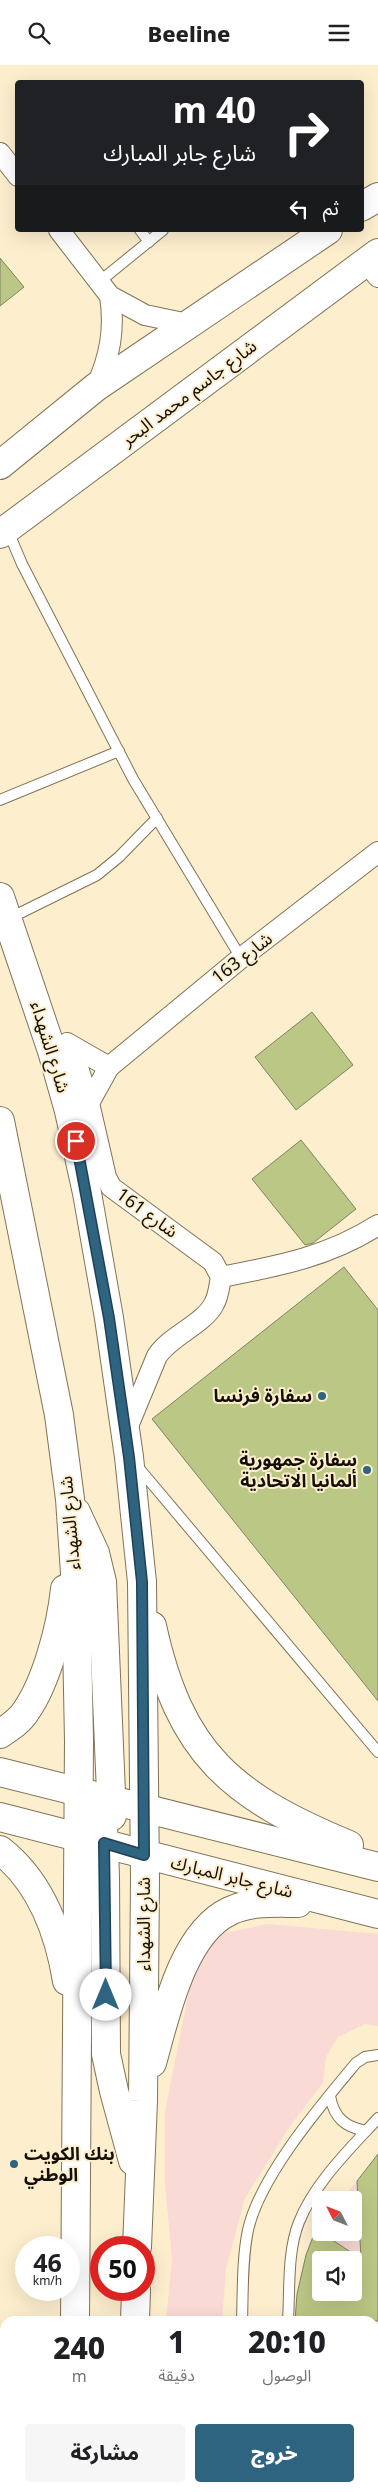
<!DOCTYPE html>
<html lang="ar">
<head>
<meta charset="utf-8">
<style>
  body { margin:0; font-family:"Noto Sans","Noto Sans Arabic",sans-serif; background:#f6f6f6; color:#202124; direction:rtl; height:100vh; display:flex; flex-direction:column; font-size:19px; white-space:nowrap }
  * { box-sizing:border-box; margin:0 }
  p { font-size:16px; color:#757577 }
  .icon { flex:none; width:28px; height:28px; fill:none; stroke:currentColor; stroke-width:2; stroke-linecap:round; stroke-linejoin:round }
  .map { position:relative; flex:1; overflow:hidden; direction:ltr }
  .drawer { position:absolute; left:0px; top:2251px; width:379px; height:176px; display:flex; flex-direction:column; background:#fff; border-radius:15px 15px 0 0; box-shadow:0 5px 20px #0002; direction:rtl }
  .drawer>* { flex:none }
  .hud { position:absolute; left:15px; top:15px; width:349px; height:152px; border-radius:5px; box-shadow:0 5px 20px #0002; direction:rtl; background:#202124; color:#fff; overflow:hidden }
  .needle { width:32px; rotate:312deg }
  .controls { position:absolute; left:312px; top:2126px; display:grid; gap:10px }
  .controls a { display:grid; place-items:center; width:50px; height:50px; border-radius:5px; background:#fff; box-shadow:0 5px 20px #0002; font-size:25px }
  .speed { position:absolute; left:15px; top:2171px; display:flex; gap:10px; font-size:25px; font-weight:700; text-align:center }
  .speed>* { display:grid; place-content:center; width:65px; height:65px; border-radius:50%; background:#fff; box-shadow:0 5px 20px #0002; line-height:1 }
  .speed small { font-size:12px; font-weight:400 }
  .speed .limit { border:8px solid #d22; background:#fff; color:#111 }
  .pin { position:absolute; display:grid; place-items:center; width:42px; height:42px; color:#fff; margin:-21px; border:2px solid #fff; border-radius:50%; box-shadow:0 1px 5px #0007 }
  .me { position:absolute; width:55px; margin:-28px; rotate:0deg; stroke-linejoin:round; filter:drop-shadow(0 0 4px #0008) }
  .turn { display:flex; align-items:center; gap:18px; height:105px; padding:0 25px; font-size:22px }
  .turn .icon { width:65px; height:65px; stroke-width:2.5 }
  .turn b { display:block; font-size:35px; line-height:42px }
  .then { display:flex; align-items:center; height:48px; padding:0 25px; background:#0003; gap:10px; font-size:19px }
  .eta { display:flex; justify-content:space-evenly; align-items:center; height:85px; text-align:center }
  .eta b { font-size:30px; font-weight:800; line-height:35px }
  .primary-button { display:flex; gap:10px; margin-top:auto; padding:10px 25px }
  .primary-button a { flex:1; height:58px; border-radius:5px; background:#2f6480; color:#fff; font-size:20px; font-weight:800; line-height:58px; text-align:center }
  .primary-button a+a { background:#f6f6f6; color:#202124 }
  header { display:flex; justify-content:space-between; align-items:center; height:65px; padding:0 25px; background:#fff; font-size:22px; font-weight:800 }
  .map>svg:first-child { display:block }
  .green { fill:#f9dad5 }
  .building { fill:#bbc785; stroke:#7d8365; fill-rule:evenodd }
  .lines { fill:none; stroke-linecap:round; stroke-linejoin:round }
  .lane-casing { stroke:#807356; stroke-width:12 }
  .street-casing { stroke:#807356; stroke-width:22 }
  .secondary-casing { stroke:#807356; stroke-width:30 }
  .lane { stroke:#fff; stroke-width:10 }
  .street { stroke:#fff; stroke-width:20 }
  .secondary { stroke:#fff; stroke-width:28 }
  .route-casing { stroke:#1f4153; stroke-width:12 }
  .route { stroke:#2f6480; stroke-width:9 }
  .poi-dot { fill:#2f6480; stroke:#fdeece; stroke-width:2 }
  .labels { text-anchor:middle; stroke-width:4; stroke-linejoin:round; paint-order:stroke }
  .street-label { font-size:18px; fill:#140f05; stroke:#fdeece }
  .poi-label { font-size:18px; font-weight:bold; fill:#140f05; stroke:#fdeece; text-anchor:end }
</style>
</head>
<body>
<header><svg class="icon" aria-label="menu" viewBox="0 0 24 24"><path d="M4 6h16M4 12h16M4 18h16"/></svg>Beeline<svg class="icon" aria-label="search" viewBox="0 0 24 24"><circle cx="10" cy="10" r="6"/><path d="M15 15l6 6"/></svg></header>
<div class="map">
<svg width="378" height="2427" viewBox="0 0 378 2427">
  <rect width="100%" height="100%" fill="#fdeece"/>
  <g class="green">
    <polygon points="268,1859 378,1869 378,1961 365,1959 338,1972 326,1992 323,2018 290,2061 245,2133 226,2204 222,2256 166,2256 172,2195 165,2118 165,2046 192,1911 207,1884 224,1868"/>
    <polygon points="357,2116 359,2151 378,2174 378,2206 322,2168 354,2168 354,2135 341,2135"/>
  </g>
  <g class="building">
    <polygon points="0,193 24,222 0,241"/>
    <polygon points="312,947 353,1000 296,1045 255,992"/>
    <polygon points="301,1075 356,1144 313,1178 305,1180 252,1114"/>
    <polygon points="344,1202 378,1245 378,1636 152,1354"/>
    <path d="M378 2089V2256H295L297 2229 306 2190 316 2164 361 2194 357 2116ZM321 2195H354V2228H321Z"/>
  </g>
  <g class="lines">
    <g class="lane-casing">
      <g id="lane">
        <polyline points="140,165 149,177"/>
        <polyline points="99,217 163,165"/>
        <polyline points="8,466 22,499 133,714 241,893"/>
        <polyline points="0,735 119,686"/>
        <polyline points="8,854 97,810 119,792 157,753"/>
        <polyline points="137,1401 378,1687"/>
        <path d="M330 2031C334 2053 345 2062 366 2066"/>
        <path d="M242 2256C243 2226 242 2194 248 2165 260 2111 321 2040 356 1998L365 1992 378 1990"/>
        <path d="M288 2256C290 2225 287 2187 299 2157 315 2117 350 2084 378 2053"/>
        <polyline points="374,2349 378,2349"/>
      </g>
    </g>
    <g class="street-casing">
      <g id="street">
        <polyline points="0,88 18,111"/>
        <polyline points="59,165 110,231 145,250 188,259"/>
        <polyline points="366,197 378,212"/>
        <path d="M96 322C110 292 115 264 110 231"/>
        <polyline points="67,978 109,1002"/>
        <path d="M72 983 89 1038 106 1112 111 1122 213 1197 221 1212C219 1221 219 1230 214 1239 203 1260 171 1270 157 1291L126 1366"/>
        <polyline points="89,1038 109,1002 241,893 378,787"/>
        <path d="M221 1212C278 1201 328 1192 378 1160"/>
      </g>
    </g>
    <g class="secondary-casing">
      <g id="secondary">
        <polyline points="361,142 378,132"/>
        <polyline points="0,400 96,322 328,165"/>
        <polyline points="0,469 378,188"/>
        <polyline points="0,832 52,986 69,1046 87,1128 109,1253 129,1392 142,1517 145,1815 143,2036 137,2182"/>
        <polyline points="0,1056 59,1350 70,1434 76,1523 79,1676 75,2256"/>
        <polyline points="76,1447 95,1488 102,1517 112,1751"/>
        <path d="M152 1561C180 1689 231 1731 349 1780"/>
        <path d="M0 1669C9 1663 20 1656 26 1646 47 1616 61 1561 65 1524"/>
        <polyline points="0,1707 378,1802"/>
        <polyline points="78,1727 90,1734 98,1743 103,1757 105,1812 106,1989 114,2026 133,2096"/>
        <polyline points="0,1752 378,1849"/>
        <path d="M0 1785C41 1817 59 1867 67 1916"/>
        <path d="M152 1998C165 1952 182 1868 230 1846 250 1836 276 1838 298 1838"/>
        <polyline points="135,2256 136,2225"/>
        <polyline points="133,2422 133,2427"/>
        <polyline points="65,2427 67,2422"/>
      </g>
    </g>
    <use href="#lane" class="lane"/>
    <use href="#street" class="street"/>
    <use href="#secondary" class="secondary"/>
  </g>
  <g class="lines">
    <g class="route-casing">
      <polyline id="route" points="76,1076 109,1253 129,1392 142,1517 144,1790 104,1778 106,1930"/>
    </g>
    <use href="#route" class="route"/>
  </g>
  <g class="poi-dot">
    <circle cx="322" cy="1331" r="5"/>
    <circle cx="367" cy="1405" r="5"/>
    <circle cx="14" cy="2099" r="5"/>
  </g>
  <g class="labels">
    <g class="street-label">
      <text transform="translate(189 328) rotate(-37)" y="6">شارع جاسم محمد البحر</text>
      <text transform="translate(242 893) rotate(-38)" y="6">شارع 163</text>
      <text transform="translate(50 982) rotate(73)" y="6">شارع الشهداء</text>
      <text transform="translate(147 1148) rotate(36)" y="6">شارع 161</text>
      <text transform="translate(70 1458) rotate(-95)" y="6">شارع الشهداء</text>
      <text transform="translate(232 1812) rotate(14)" y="6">شارع جابر المبارك</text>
      <text transform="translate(144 1859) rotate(-90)" y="6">شارع الشهداء</text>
    </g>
    <g class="poi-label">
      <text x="312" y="1337">سفارة فرنسا</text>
      <text x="357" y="1401">سفارة جمهورية<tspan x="357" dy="21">ألمانيا الاتحادية</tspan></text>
      <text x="24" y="2095" text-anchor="start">بنك الكويت<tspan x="24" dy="21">الوطني</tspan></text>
    </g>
  </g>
</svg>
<div class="controls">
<a><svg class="needle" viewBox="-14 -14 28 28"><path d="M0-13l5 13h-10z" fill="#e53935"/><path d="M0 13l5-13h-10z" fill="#757577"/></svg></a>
<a><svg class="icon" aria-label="sound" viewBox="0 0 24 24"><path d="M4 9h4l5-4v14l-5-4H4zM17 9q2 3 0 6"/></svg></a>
</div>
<div class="speed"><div>46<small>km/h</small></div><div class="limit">50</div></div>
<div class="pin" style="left:76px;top:1076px;background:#d93025"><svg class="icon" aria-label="arrive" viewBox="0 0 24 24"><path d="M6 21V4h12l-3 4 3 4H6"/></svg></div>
<svg class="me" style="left:106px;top:1930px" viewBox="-20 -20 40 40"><circle r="19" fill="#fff"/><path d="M0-13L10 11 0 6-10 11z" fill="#2f6480"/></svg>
<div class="hud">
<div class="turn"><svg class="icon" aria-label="right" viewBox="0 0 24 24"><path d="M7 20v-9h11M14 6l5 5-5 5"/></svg><div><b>40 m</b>شارع جابر المبارك</div></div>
<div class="then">ثم<svg class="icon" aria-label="left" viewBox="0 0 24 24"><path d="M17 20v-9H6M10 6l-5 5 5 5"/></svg></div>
</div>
<section class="drawer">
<div class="eta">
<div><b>20:10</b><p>الوصول</p></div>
<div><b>1</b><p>دقيقة</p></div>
<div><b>240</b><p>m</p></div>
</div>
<div class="primary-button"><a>خروج</a><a>مشاركة</a></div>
</section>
</div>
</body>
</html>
